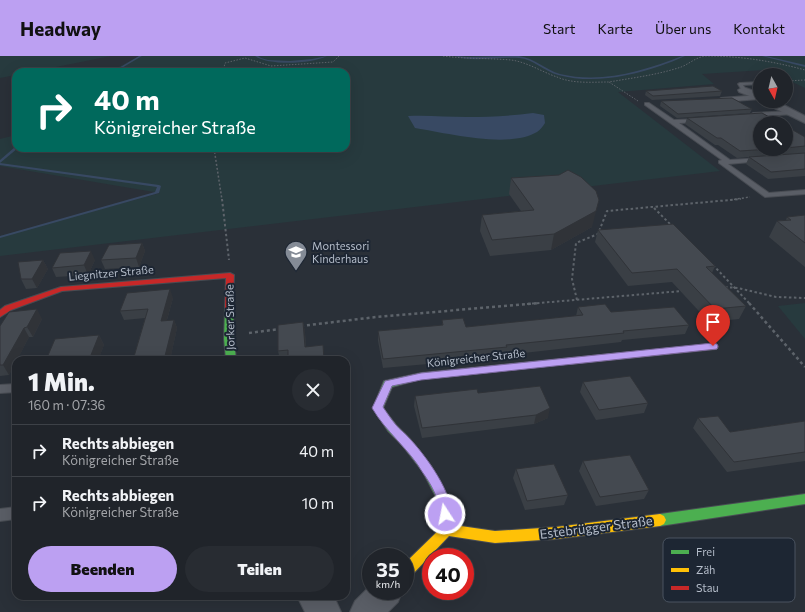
<!DOCTYPE html>
<html lang="de">
<head>
<meta charset="utf-8">
<style>
  body { margin:0; font-family:Commissioner,sans-serif; background:#282c32; color:#f1f3f6; height:100vh; display:flex; flex-direction:column; font-size:15px; white-space:nowrap }
  * { box-sizing:border-box; margin:0 }
  p { font-size:13px; color:#a2a4a8 }
  .icon { flex:none; width:22px; height:22px; fill:none; stroke:currentColor; stroke-width:2; stroke-linecap:round; stroke-linejoin:round }
  .map { position:relative; flex:1; overflow:hidden }
  .details { position:absolute; left:12px; top:300px; width:338px; height:244px; display:flex; flex-direction:column; background:#20242a; border-radius:12px; box-shadow:0 4px 16px #0002,0 0 0 1px #3d4147 }
  .details>* { flex:none }
  .banner { position:absolute; left:12px; top:12px; width:338px; height:84px; border-radius:12px; box-shadow:0 4px 16px #0002,0 0 0 1px #3d4147; background:#00695c; color:#fff; overflow:hidden }
  .needle { width:26px; rotate:172deg }
  .fabs { position:absolute; left:753px; top:12px; display:grid; gap:8px }
  .fabs a { display:grid; place-items:center; width:40px; height:40px; border-radius:50%; background:#20242a; box-shadow:0 4px 16px #0002,0 0 0 1px #3d4147; font-size:20px }
  .speed { position:absolute; left:362px; top:492px; display:flex; gap:8px; font-size:20px; font-weight:700; text-align:center }
  .speed>* { display:grid; place-content:center; width:52px; height:52px; border-radius:50%; background:#20242a; box-shadow:0 4px 16px #0002,0 0 0 1px #3d4147; line-height:1 }
  .speed small { font-size:10px; font-weight:400 }
  .speed .limit { border:6px solid #d22; background:#fff; color:#111 }
  .pin { position:absolute; display:grid; place-items:center; width:34px; height:34px; color:#fff; margin:-41px -17px; border-radius:50% 50% 50% 0; rotate:-45deg; box-shadow:0 0 4px #0007 }
  .pin .icon { rotate:45deg }
  .me { position:absolute; width:44px; margin:-22px; rotate:349deg; stroke-linejoin:round; filter:drop-shadow(0 0 3px #0008) }
  .turn { display:flex; align-items:center; gap:14px; height:84px; padding:0 16px; font-size:18px }
  .turn .icon { width:52px; height:52px; stroke-width:2.5 }
  .turn b { display:block; font-size:28px; line-height:34px }
  .round { display:grid; place-items:center; flex:none; width:42px; height:42px; border-radius:21px; background:#282c32 }
  .headline { display:flex; align-items:center; justify-content:space-between; height:68px; padding:0 16px }
  h1 { font-size:24px; font-weight:800; line-height:30px }
  .cta { display:flex; gap:8px; margin-top:auto; padding:8px 16px }
  .cta a { flex:1; height:46px; border-radius:24px; background:#bca0f2; color:#111; font-size:16px; font-weight:800; line-height:46px; text-align:center }
  .cta a+a { background:#282c32; color:#f1f3f6 }
  ul { padding:0; list-style:none }
  li { display:flex; align-items:center; gap:12px; height:52px; padding:0 16px; border-top:1px solid #3d4147 }
  li div { flex:1 }
  li b { display:block; font-size:15px }
  li em { font-style:normal }
  header { display:flex; align-items:center; gap:24px; box-sizing:border-box; height:56px; padding:0 20px; background:#bca0f2; color:#111 }
  header strong { font-size:19px }
  nav { display:flex; gap:22px; margin-inline-start:auto; font-size:14px }
  .map>svg:first-child { display:block }
  .green { fill:#273a3e }
  .water { fill:#384963 }
  .lines { fill:none; stroke-linecap:round; stroke-linejoin:round }
  .stream { fill:#384963; fill-rule:evenodd }
  .lane-casing { stroke:#484c53; stroke-width:2 }
  .street-casing { stroke:#484c53; stroke-width:2 }
  .fast-casing { stroke:#484c53; stroke-width:2 }
  .slow-casing { stroke:#484c53; stroke-width:2 }
  .jam-casing { stroke:#484c53; stroke-width:2 }
  .path-far3 { stroke:#5d636a; stroke-width:1; stroke-dasharray:1.5 1.5; stroke-linecap:butt }
  .path-far2 { stroke:#5d636a; stroke-width:1.5; stroke-dasharray:2 2; stroke-linecap:butt }
  .path-far1 { stroke:#5d636a; stroke-width:2; stroke-dasharray:2.5 2.5; stroke-linecap:butt }
  .path { stroke:#5d636a; stroke-width:2.5; stroke-dasharray:3 3; stroke-linecap:butt }
  .lane { fill:#5a5e66; fill-rule:evenodd }
  .street { fill:#5a5e66; fill-rule:evenodd }
  .fast { fill:#4caf50; fill-rule:evenodd }
  .slow { fill:#ffc107; fill-rule:evenodd }
  .jam { fill:#c62828; fill-rule:evenodd }
  .wall { fill:#3a3f45 }
  .shaded-wall { fill:#303338 }
  .building { fill:#444950; stroke:#303338 }
  .route { fill:#bca0f2; stroke:#7a689d }
  .labels { text-anchor:middle; stroke-width:4; stroke-linejoin:round; paint-order:stroke }
  .poi-label { font-size:11px; fill:#b4bcc9; stroke:#1d2633; text-anchor:start }
  .street-label { font-size:11px; fill:#b4bcc9; stroke:#1d2633 }
  .near-street-label { font-size:13px; fill:#b4bcc9; stroke:#1d2633 }
  .key { fill:#1d2633; stroke:#4a5360; stroke-width:1 }
  .key-label { font-size:11px; fill:#b4bcc9 }
</style>
</head>
<body>
<header>
<strong>Headway</strong>
<nav><a>Start</a><a>Karte</a><a>Über uns</a><a>Kontakt</a></nav>
</header>
<div class="map">
<svg width="805" height="556" viewBox="0 0 805 556">
  <rect width="100%" height="100%" fill="#2a3038"/>
  <g class="green">
    <polygon points="0,0 111,0 31,16 16,16 16,19 0,22"/>
    <polygon points="139,0 805,0 805,32 786,23 786,19 777,19 765,14 702,18 714,28 618,36 720,115 0,200 0,180 160,137 0,110 0,83 16,79 16,92 346,92 346,16 109,16"/>
    <polygon points="805,247 805,283 778,250"/>
  </g>
  <path class="water" d="M533 57 544 59 545 67C543 70 540 74 537 76 508 93 447 77 415 72L408 60C428 59 447 61 467 61 489 61 511 60 533 57Z"/>
  <g class="lines">
    <g class="stream">
      <polygon points="139,0 142,0 115,16 112,16"/>
      <path d="M255 0H258L261 2 268 4 290 5 312 3 327 0C312 8 269 10 255 0Z"/>
      <path d="M455 0C459 0 463 1 467 1 483 1 502 0 519 0 534 2 546 14 560 18 602 28 643 15 682 0H685C677 4 668 7 660 10 627 21 592 28 558 19 544 15 533 3 519 2 500 0 471 7 455 0Z"/>
      <polygon points="762,0 766,0 805,9 805,11"/>
      <polygon points="15,91 18,92 0,107 159,129 161,130 159,137 0,182 0,180 155,136 157,131 0,109 0,104"/>
    </g>
    <g class="lane-casing">
      <g id="lane">
        <polygon points="760,26 760,28 743,29 746,34 743,36 738,28 740,27"/>
        <polygon points="760,39 760,43 721,46 718,44 721,42"/>
        <polygon points="645,47 649,47 674,64 701,63 702,64 699,66 679,67 730,104 763,102 763,104 761,105 728,108 769,137 805,134 805,138 765,141 719,107 719,105 722,104 645,49"/>
        <polygon points="791,55 793,56 793,58 753,61 750,59 753,57"/>
        <polygon points="16,328 16,336 0,337 0,329"/>
        <polygon points="16,451 16,463 0,465 0,453"/>
      </g>
    </g>
    <g class="street-casing">
      <g id="street">
        <polygon points="743,31 760,37 760,44 739,36 738,34"/>
        <polygon points="763,45 776,45 805,60 805,67 764,47"/>
        <polygon points="371,529 371,535 402,535 398,546 388,556 350,556 355,545"/>
        <polygon points="297,540 332,540 336,545 341,556 305,556"/>
      </g>
    </g>
    <g class="fast-casing">
      <g id="fast">
        <polygon points="229,249 233,252 234,283 236,304 226,304 224,283 225,252"/>
        <polygon points="570,302 573,303 575,305 573,307 421,323 392,331 383,352 396,369 410,383 431,410 449,443 453,474 451,478 447,480 443,478 441,474 437,443 423,416 402,389 388,375 373,352 384,325 421,317"/>
        <polygon points="805,438 805,448 660,470 656,468 654,464 656,460 660,458"/>
      </g>
    </g>
    <g class="slow-casing">
      <polygon id="slow" points="660,458 664,460 666,464 664,468 660,470 556,483 495,487 449,480 410,521 405,522 405,507 443,470 447,468 495,475 556,471"/>
    </g>
    <g class="jam-casing">
      <g id="jam">
        <polygon points="230,217 234,219 233,252 229,255 225,252 226,222 62,235 11,254 0,261 0,254 5,250 61,231"/>
        <polygon points="713,288 718,291 716,293 570,308 565,305 570,302"/>
      </g>
    </g>
    <g class="path-far3">
      <path d="M443 0C466 3 488 2 511 4 527 6 542 16 557 21 573 28 592 26 609 26"/>
      <polyline points="223,16 225,7 245,2 271,10 333,6 339,0"/>
      <polyline points="786,25 805,24"/>
      <path d="M638 45 609 26C632 22 656 19 678 12 687 10 695 1 706 0 740 0 772 5 805 14"/>
    </g>
    <g class="path-far2">
      <polyline points="214,92 222,144"/>
      <polyline points="730,144 750,141"/>
    </g>
    <g class="path-far1">
      <polyline points="222,143 229,204"/>
      <polyline points="654,152 672,170"/>
      <polyline points="713,209 750,248"/>
      <polyline points="725,231 738,232 776,241 805,242"/>
      <polyline points="577,244 572,223 576,187 598,178 607,155 741,143"/>
      <polyline points="527,248 682,235"/>
    </g>
    <g class="path">
      <polyline points="749,247 805,311"/>
      <polyline points="301,270 376,261 539,247"/>
      <polyline points="249,277 280,273"/>
    </g>
    <use href="#lane" class="lane"/>
    <use href="#street" class="street"/>
    <use href="#fast" class="fast"/>
    <use href="#slow" class="slow"/>
    <use href="#jam" class="jam"/>
  </g>
  <g class="wall">
    <polygon points="646,35 722,35 720,40 652,44 645,39"/>
    <polygon points="661,45 752,53 750,57 760,93 786,93 786,70 805,81 805,120 768,123 746,108 749,101 801,97 737,102 718,89 715,89 685,68 687,62 750,57 677,62 660,50"/>
    <polygon points="511,122 592,171 551,194 490,200 480,175 482,159 521,155 509,138"/>
    <polygon points="805,159 805,211 769,181 777,165 786,164 787,161"/>
    <polygon points="598,174 715,210 712,217 746,250 739,263 709,266 672,226 628,230 595,186"/>
    <polygon points="142,187 145,195 139,211 105,213 101,204"/>
    <polygon points="43,204 48,213 37,232 26,233 21,223"/>
    <polygon points="95,204 88,219 56,221 52,212"/>
    <polygon points="173,242 167,264 174,264 177,272 170,304 133,304 145,262 124,264 120,255"/>
    <polygon points="578,251 689,269 685,278 622,284 621,286 506,299 506,301 383,312 378,285 378,275 442,269 442,264 466,271 576,260"/>
    <polygon points="42,263 33,281 29,281 9,319 0,320 0,270"/>
    <polygon points="303,266 305,276 306,291 323,289 324,304 280,304 278,295"/>
    <polygon points="99,279 104,289 98,304 46,304"/>
    <polygon points="583,326 648,347 644,357 596,364 580,336"/>
    <polygon points="478,337 548,362 534,368 422,382 414,350 415,340"/>
    <polygon points="698,362 730,376 805,365 805,405 727,416 693,372"/>
    <polygon points="583,405 649,434 644,443 596,450 579,415"/>
    <polygon points="516,413 568,439 564,449 525,454 513,422"/>
  </g>
  <g class="shaded-wall">
    <polygon points="599,144 592,171 551,194 554,178"/>
    <polygon points="142,187 145,195 139,211 136,202"/>
    <polygon points="91,195 95,204 88,219 84,209"/>
    <polygon points="43,204 48,213 37,232 32,223"/>
    <polygon points="170,233 173,242 164,274 161,265"/>
    <polygon points="37,253 42,263 33,281 27,271"/>
    <polygon points="174,264 177,272 170,304 164,304"/>
    <polygon points="303,266 305,276 306,301 305,291"/>
    <polygon points="24,272 29,281 17,304 16,304 16,306 9,319 3,309"/>
    <polygon points="99,279 104,289 98,304 89,304"/>
    <polygon points="550,352 548,362 534,368 536,359"/>
  </g>
  <g class="building">
    <polygon points="713,30 722,35 653,40 646,35"/>
    <polygon points="732,42 752,53 678,58 661,45"/>
    <polygon points="762,57 780,67 760,67 760,93 770,93 740,95 721,82 717,82 687,62"/>
    <polygon points="786,70 805,81 805,90 786,92"/>
    <polygon points="805,97 805,113 771,116 749,101"/>
    <polygon points="568,114 581,121 596,135 599,144 596,155 554,178 492,184 482,159 534,154 511,122 559,119"/>
    <polygon points="805,159 805,187 777,165 791,164 787,161"/>
    <polygon points="673,168 715,210 706,211 746,250 715,253 677,213 632,217 598,174"/>
    <polygon points="142,187 136,202 101,204 109,189"/>
    <polygon points="91,195 84,209 52,212 60,197"/>
    <polygon points="43,204 32,223 21,223 18,206"/>
    <polygon points="170,233 161,265 174,264 164,304 133,304 148,253 120,255 127,237"/>
    <polygon points="605,248 611,256 674,251 689,269 623,275 624,277 506,289 507,291 383,303 378,275 443,269 442,264 463,262 466,271 583,259 578,251"/>
    <polygon points="37,253 27,271 24,272 3,309 0,309 0,270 9,256"/>
    <polygon points="303,266 305,291 323,289 324,304 288,304 288,294 278,295 278,269"/>
    <polygon points="99,279 89,304 55,304 56,303 46,304 55,283"/>
    <polygon points="630,320 648,347 599,354 583,326"/>
    <polygon points="540,330 550,352 536,359 422,372 415,340 477,333 478,337"/>
    <polygon points="718,360 730,376 805,365 805,396 734,406 698,362"/>
    <polygon points="630,399 649,434 600,441 583,405"/>
    <polygon points="554,408 568,439 527,445 516,413"/>
  </g>
  <path class="route" d="M713 287 717 288 718 290 717 293 421 324 392 330 383 351C387 357 391 363 396 369 400 374 405 377 409 382 423 396 458 442 449 462L445 464 440 462C438 456 439 450 437 444 435 435 428 424 423 417 409 393 386 376 372 352L385 325 421 317Z"/>
  <defs>
    <g id="school-pin" transform="scale(1.15)"><path d="M0 17L-7.5 6A9.5 9.5 0 1 1 7.5 6Z" fill="#848b96" stroke="#1d2633"/><path d="M0-5L7-2L0 1L-7-2ZM-4 1L0 2.5L4 1V4Q0 6-4 4Z" fill="#fff"/></g>
  </defs>
  <g fill-rule="evenodd">
    <use href="#school-pin" x="296" y="196"/>
  </g>
  <g class="labels">
    <g class="poi-label">
      <text x="312" y="194">Montessori<tspan x="312" dy="13">Kinderhaus</tspan></text>
    </g>
    <g class="street-label">
      <text transform="translate(111 217) rotate(-5)" y="4">Liegnitzer Straße</text>
      <text transform="translate(230 261) rotate(-91)" y="4">Jorker Straße</text>
      <text transform="translate(476 302) rotate(-6)" y="4">Königreicher Straße</text>
    </g>
    <g class="near-street-label">
      <text transform="translate(596 471) rotate(-7)" y="5">Estebrügger Straße</text>
    </g>
  </g>
  <rect x="663" y="482" width="132" height="64" rx="6" class="key"/>
  <rect x="671" y="494" width="18" height="4" fill="#4caf50"/>
  <rect x="671" y="512" width="18" height="4" fill="#ffc107"/>
  <rect x="671" y="530" width="18" height="4" fill="#c62828"/>
  <g class="key-label">
    <text x="696" y="500">Frei</text>
    <text x="696" y="518">Zäh</text>
    <text x="696" y="536">Stau</text>
  </g>
</svg>
<div class="fabs">
<a><svg class="needle" viewBox="-14 -14 28 28"><path d="M0-13l5 13h-10z" fill="#e53935"/><path d="M0 13l5-13h-10z" fill="#a2a4a8"/></svg></a>
<a><svg class="icon" aria-label="search" viewBox="0 0 24 24"><circle cx="10" cy="10" r="6"/><path d="M15 15l6 6"/></svg></a>
</div>
<div class="speed"><div>35<small>km/h</small></div><div class="limit">40</div></div>
<div class="pin" style="left:713px;top:290px;background:#d93025"><svg class="icon" aria-label="arrive" viewBox="0 0 24 24"><path d="M6 21V4h12l-3 4 3 4H6"/></svg></div>
<svg class="me" style="left:445px;top:458px" viewBox="-20 -20 40 40"><circle r="17" fill="#bca0f2" stroke="#fff" stroke-width="3"/><path d="M0-11L8 9 0 5-8 9z" fill="#fff"/></svg>
<div class="banner">
<div class="turn"><svg class="icon" aria-label="right" viewBox="0 0 24 24"><path d="M7 20v-9h11M14 6l5 5-5 5"/></svg><div><b>40 m</b>Königreicher Straße</div></div>
</div>
<section class="details">
<div class="headline"><div><h1>1 Min.</h1><p>160 m · 07:36</p></div><a class="round"><svg class="icon" aria-label="close" viewBox="0 0 24 24"><path d="M6 6l12 12M18 6L6 18"/></svg></a></div>
<ul>
<li><svg class="icon" aria-label="right" viewBox="0 0 24 24"><path d="M7 20v-9h11M14 6l5 5-5 5"/></svg><div><b>Rechts abbiegen</b><p>Königreicher Straße</p></div><em>40 m</em></li>
<li><svg class="icon" aria-label="right" viewBox="0 0 24 24"><path d="M7 20v-9h11M14 6l5 5-5 5"/></svg><div><b>Rechts abbiegen</b><p>Königreicher Straße</p></div><em>10 m</em></li>
</ul>
<div class="cta"><a>Beenden</a><a>Teilen</a></div>
</section>
</div>
</body>
</html>
